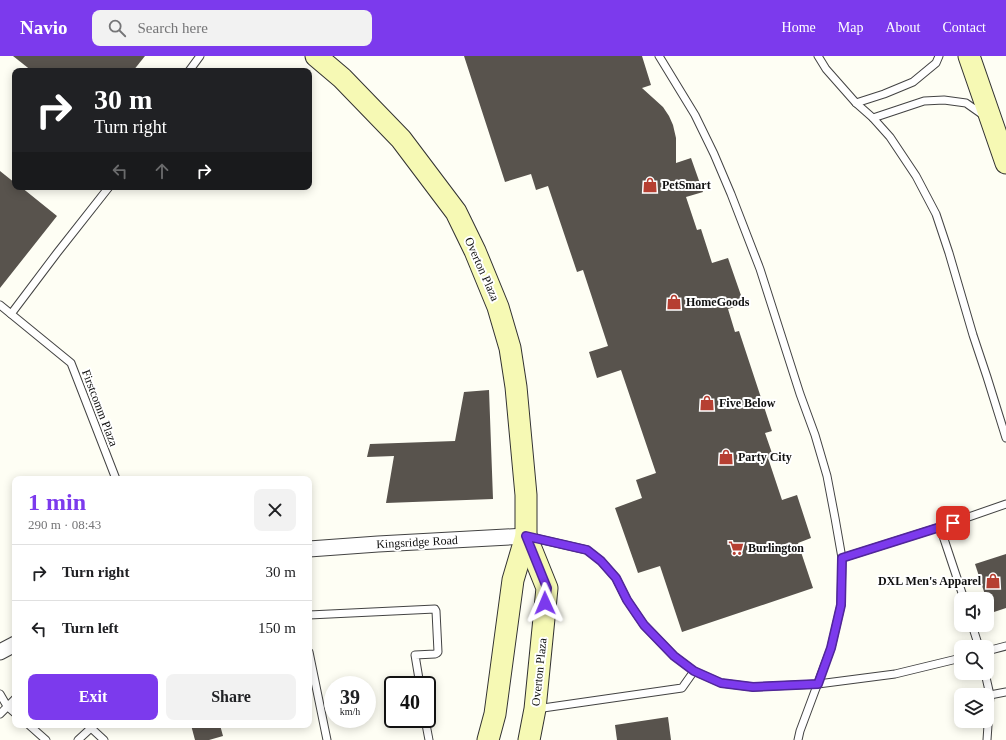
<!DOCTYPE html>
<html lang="en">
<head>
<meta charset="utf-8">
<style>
  body { margin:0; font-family:"Times New Roman",serif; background:#f2f2f2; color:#202124; height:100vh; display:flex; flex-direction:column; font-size:15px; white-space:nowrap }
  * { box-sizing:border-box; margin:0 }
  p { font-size:13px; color:#757577 }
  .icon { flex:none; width:22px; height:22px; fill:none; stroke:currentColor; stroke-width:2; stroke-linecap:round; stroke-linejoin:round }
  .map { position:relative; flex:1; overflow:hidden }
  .side { position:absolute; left:12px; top:420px; width:300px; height:252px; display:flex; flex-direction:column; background:#fff; border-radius:8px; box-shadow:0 2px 10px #0003 }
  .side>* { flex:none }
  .banner { position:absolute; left:12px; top:12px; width:300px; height:122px; border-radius:8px; box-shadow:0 2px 10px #0003; background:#202124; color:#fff; overflow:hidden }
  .buttons { position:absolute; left:954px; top:536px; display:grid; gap:8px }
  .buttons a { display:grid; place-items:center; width:40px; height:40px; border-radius:8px; background:#fff; box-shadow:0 2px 10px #0003; font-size:20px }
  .speed { position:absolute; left:324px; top:620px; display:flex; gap:8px; font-size:20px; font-weight:700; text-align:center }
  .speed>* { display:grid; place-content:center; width:52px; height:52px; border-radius:50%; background:#fff; box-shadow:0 2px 10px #0003; line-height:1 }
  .speed small { font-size:10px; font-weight:400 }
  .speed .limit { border:2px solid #111; border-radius:6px; background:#fff; color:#111 }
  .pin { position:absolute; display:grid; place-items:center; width:34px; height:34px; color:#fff; margin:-17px; border-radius:8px; box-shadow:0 2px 6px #0006 }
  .me { position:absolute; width:44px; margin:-22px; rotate:359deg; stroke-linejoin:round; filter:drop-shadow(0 0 3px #0008) }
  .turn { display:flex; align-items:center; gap:14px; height:84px; padding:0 16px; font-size:18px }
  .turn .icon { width:52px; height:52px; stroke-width:2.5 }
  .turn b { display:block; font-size:28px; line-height:34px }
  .lanes { display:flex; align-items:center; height:38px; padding:0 16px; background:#0003; justify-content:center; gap:20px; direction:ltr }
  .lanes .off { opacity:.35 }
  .round { display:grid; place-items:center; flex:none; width:42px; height:42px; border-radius:8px; background:#f2f2f2 }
  .summary { display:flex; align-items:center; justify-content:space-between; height:68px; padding:0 16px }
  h1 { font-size:24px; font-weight:700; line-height:30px; color:#7c3aed }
  .button { display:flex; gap:8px; margin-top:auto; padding:8px 16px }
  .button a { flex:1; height:46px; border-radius:8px; background:#7c3aed; color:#fff; font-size:16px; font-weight:700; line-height:46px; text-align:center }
  .button a+a { background:#f2f2f2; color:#202124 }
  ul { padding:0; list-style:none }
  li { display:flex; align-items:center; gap:12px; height:56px; padding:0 16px; border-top:1px solid #e0e0e0 }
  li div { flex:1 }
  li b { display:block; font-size:15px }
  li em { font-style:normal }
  header { display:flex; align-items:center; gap:24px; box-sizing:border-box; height:56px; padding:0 20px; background:#7c3aed; color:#fff }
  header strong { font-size:19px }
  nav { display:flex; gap:22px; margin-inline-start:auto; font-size:14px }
  .search { width:280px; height:36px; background:#f2f2f2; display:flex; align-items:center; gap:10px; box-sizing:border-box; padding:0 14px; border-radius:8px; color:#757577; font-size:15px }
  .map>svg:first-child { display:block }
  .building { fill:#58534d }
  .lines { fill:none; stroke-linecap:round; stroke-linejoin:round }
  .lane-casing { stroke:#434343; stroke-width:9 }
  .street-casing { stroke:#434343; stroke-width:17 }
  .secondary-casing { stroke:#323232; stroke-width:23 }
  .lane { stroke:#fff; stroke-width:7 }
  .street { stroke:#fff; stroke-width:15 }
  .secondary { stroke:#f6f9b4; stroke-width:21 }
  .route-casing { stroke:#51269a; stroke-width:10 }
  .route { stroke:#7c3aed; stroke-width:7 }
  .labels { text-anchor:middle; stroke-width:4; stroke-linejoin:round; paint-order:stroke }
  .poi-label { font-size:12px; font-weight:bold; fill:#101010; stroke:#fff; text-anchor:start }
  .street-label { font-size:12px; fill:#101010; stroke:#fff }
</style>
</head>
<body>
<header>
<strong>Navio</strong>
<div class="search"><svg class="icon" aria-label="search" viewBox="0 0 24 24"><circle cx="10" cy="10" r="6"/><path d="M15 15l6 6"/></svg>Search here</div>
<nav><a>Home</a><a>Map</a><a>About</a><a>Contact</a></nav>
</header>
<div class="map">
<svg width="1006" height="684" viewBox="0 0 1006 684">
  <rect width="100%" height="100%" fill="#fefef4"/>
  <g class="building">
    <polygon points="13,0 145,0 133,15 32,15"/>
    <polygon points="464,0 642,0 651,29 642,32 663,51 669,60 673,69 676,82 676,107 691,102 703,136 686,141 697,174 701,173 712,207 728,202 744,248 728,253 735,276 739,275 772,375 765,377 773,400 768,402 782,444 797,439 811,482 798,487 813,532 682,576 660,510 638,517 615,452 642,442 636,424 656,417 621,314 597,322 589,296 608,290 583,214 577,216 548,130 536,134 531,118 505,126"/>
    <polygon points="0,115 15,127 15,131 21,131 57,160 0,232"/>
    <polygon points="489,334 493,443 386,447 394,400 367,401 370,388 455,385 464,336"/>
    <polygon points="1006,498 1006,552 991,557 975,508"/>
    <polygon points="668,661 671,684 617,684 615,669"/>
    <polygon points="191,669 220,669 223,680 209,684 195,684"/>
  </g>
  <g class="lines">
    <g class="lane-casing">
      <g id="lane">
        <polyline points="659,0 695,59 714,98 731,138 760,213 800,338 815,379 827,420 835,462 842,502 841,549 831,592 800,675 798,684"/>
        <polyline points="818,0 826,13 856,47 873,62 890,81 916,120 936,158 949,197 973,279 987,321 1006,382"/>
        <polyline points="189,15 200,0"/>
        <polyline points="856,47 884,38 913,26 936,7 939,0"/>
        <polyline points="873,62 924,45 944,44 966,47 983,59"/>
        <polyline points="0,249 71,307 116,423"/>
        <polyline points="11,258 57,197 109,131"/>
        <polyline points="940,471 964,543"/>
        <polyline points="530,481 587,494 601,505 616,522 627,544 644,569 674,600 694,615 721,627 753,631 818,628 895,618 961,602"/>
        <polyline points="842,502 940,471 1006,448"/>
        <polyline points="309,559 435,553 436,555 438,596 437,597 435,598 415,599 420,629"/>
        <polyline points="972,569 979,591"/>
        <polyline points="987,595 1006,590"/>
        <polyline points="309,596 327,684"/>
        <polyline points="985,617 990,639 987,684"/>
        <polyline points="0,638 7,650 15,657"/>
        <polyline points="990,639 1006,636"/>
        <polyline points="536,653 682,632 694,615"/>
        <polyline points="0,658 15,643"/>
        <polyline points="425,663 429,684"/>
        <polyline points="29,669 46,684"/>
        <polyline points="91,672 104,684"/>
        <polyline points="78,684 91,672 88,669"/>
      </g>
    </g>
    <g class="street-casing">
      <g id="street">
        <polyline points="309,493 378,488 526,480"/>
        <polyline points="0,596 15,588"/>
      </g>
    </g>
    <g class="secondary-casing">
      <g id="secondary">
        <polyline points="316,0 342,22 401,83 456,156 475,195 498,251 510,292 516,331 526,439 526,480 513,524 495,658 488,684"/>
        <polyline points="969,0 1006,107"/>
        <polyline points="526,480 547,532 535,653 529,684"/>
      </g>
    </g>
    <use href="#lane" class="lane"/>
    <use href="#street" class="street"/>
    <use href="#secondary" class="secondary"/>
  </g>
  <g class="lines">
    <g class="route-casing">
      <polyline id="route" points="545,547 547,532 526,480 587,494 601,505 616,522 627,544 644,569 674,600 694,615 721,627 753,631 818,628 831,592 841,549 842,502 953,467"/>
    </g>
    <use href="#route" class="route"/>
  </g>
  <defs>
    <g id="shop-bare" transform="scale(1.2)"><path d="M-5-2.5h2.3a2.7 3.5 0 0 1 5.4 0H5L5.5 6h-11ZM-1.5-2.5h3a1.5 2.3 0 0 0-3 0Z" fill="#b63f32" stroke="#fff" stroke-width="2.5" paint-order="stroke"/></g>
    <g id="supermarket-bare" transform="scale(1.2)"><path d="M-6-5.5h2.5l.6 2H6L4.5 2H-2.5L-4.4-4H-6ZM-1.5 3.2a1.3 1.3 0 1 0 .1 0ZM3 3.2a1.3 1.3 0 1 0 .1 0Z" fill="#b63f32" stroke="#fff" stroke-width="2.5" paint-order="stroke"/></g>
  </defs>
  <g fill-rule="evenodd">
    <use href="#shop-bare" x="650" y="129"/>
    <use href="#shop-bare" x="674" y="246"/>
    <use href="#shop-bare" x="707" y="347"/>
    <use href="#shop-bare" x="726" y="401"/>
    <use href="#supermarket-bare" x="736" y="492"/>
    <use href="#shop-bare" x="993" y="525"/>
  </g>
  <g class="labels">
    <g class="poi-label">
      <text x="662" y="133">PetSmart</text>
      <text x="686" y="250">HomeGoods</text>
      <text x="719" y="351">Five Below</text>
      <text x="738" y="405">Party City</text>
      <text x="748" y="496">Burlington</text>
      <text x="981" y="529" text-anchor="end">DXL Men's Apparel</text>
    </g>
    <g class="street-label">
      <text transform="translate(482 213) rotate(66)" y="4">Overton Plaza</text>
      <text transform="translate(100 352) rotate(69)" y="4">Firstcomm Plaza</text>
      <text transform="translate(417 486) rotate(-3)" y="4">Kingsridge Road</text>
      <text transform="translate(539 616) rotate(-84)" y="4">Overton Plaza</text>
    </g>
  </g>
</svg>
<div class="buttons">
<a><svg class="icon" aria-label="sound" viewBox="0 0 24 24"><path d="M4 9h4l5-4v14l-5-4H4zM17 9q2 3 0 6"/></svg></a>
<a><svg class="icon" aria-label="search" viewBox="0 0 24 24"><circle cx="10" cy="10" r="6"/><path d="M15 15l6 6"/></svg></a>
<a><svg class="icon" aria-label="layers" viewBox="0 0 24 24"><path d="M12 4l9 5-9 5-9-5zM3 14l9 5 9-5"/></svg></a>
</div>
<div class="speed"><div>39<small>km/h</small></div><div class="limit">40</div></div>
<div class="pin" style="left:953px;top:467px;background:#d93025"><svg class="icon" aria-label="arrive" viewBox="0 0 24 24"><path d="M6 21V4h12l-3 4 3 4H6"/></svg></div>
<svg class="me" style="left:545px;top:547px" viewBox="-20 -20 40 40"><path d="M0-17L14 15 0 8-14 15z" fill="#7c3aed" stroke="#fff" stroke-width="4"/></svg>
<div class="banner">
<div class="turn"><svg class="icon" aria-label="right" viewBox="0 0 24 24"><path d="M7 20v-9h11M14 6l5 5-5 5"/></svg><div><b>30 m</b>Turn right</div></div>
<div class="lanes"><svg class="icon off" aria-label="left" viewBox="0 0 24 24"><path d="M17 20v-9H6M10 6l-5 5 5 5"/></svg><svg class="icon off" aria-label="ahead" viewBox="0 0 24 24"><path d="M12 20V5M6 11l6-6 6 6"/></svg><svg class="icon" aria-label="right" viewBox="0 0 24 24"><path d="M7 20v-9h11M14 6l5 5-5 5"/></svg></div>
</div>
<section class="side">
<div class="summary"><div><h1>1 min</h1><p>290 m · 08:43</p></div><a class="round"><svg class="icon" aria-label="close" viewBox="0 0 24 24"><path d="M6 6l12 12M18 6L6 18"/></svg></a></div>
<ul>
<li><svg class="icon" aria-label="right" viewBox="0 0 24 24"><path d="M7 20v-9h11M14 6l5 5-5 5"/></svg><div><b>Turn right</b></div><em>30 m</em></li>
<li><svg class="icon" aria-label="left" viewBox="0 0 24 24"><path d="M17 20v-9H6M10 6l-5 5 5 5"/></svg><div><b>Turn left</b></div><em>150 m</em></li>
</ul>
<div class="button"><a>Exit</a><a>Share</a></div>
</section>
</div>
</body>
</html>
